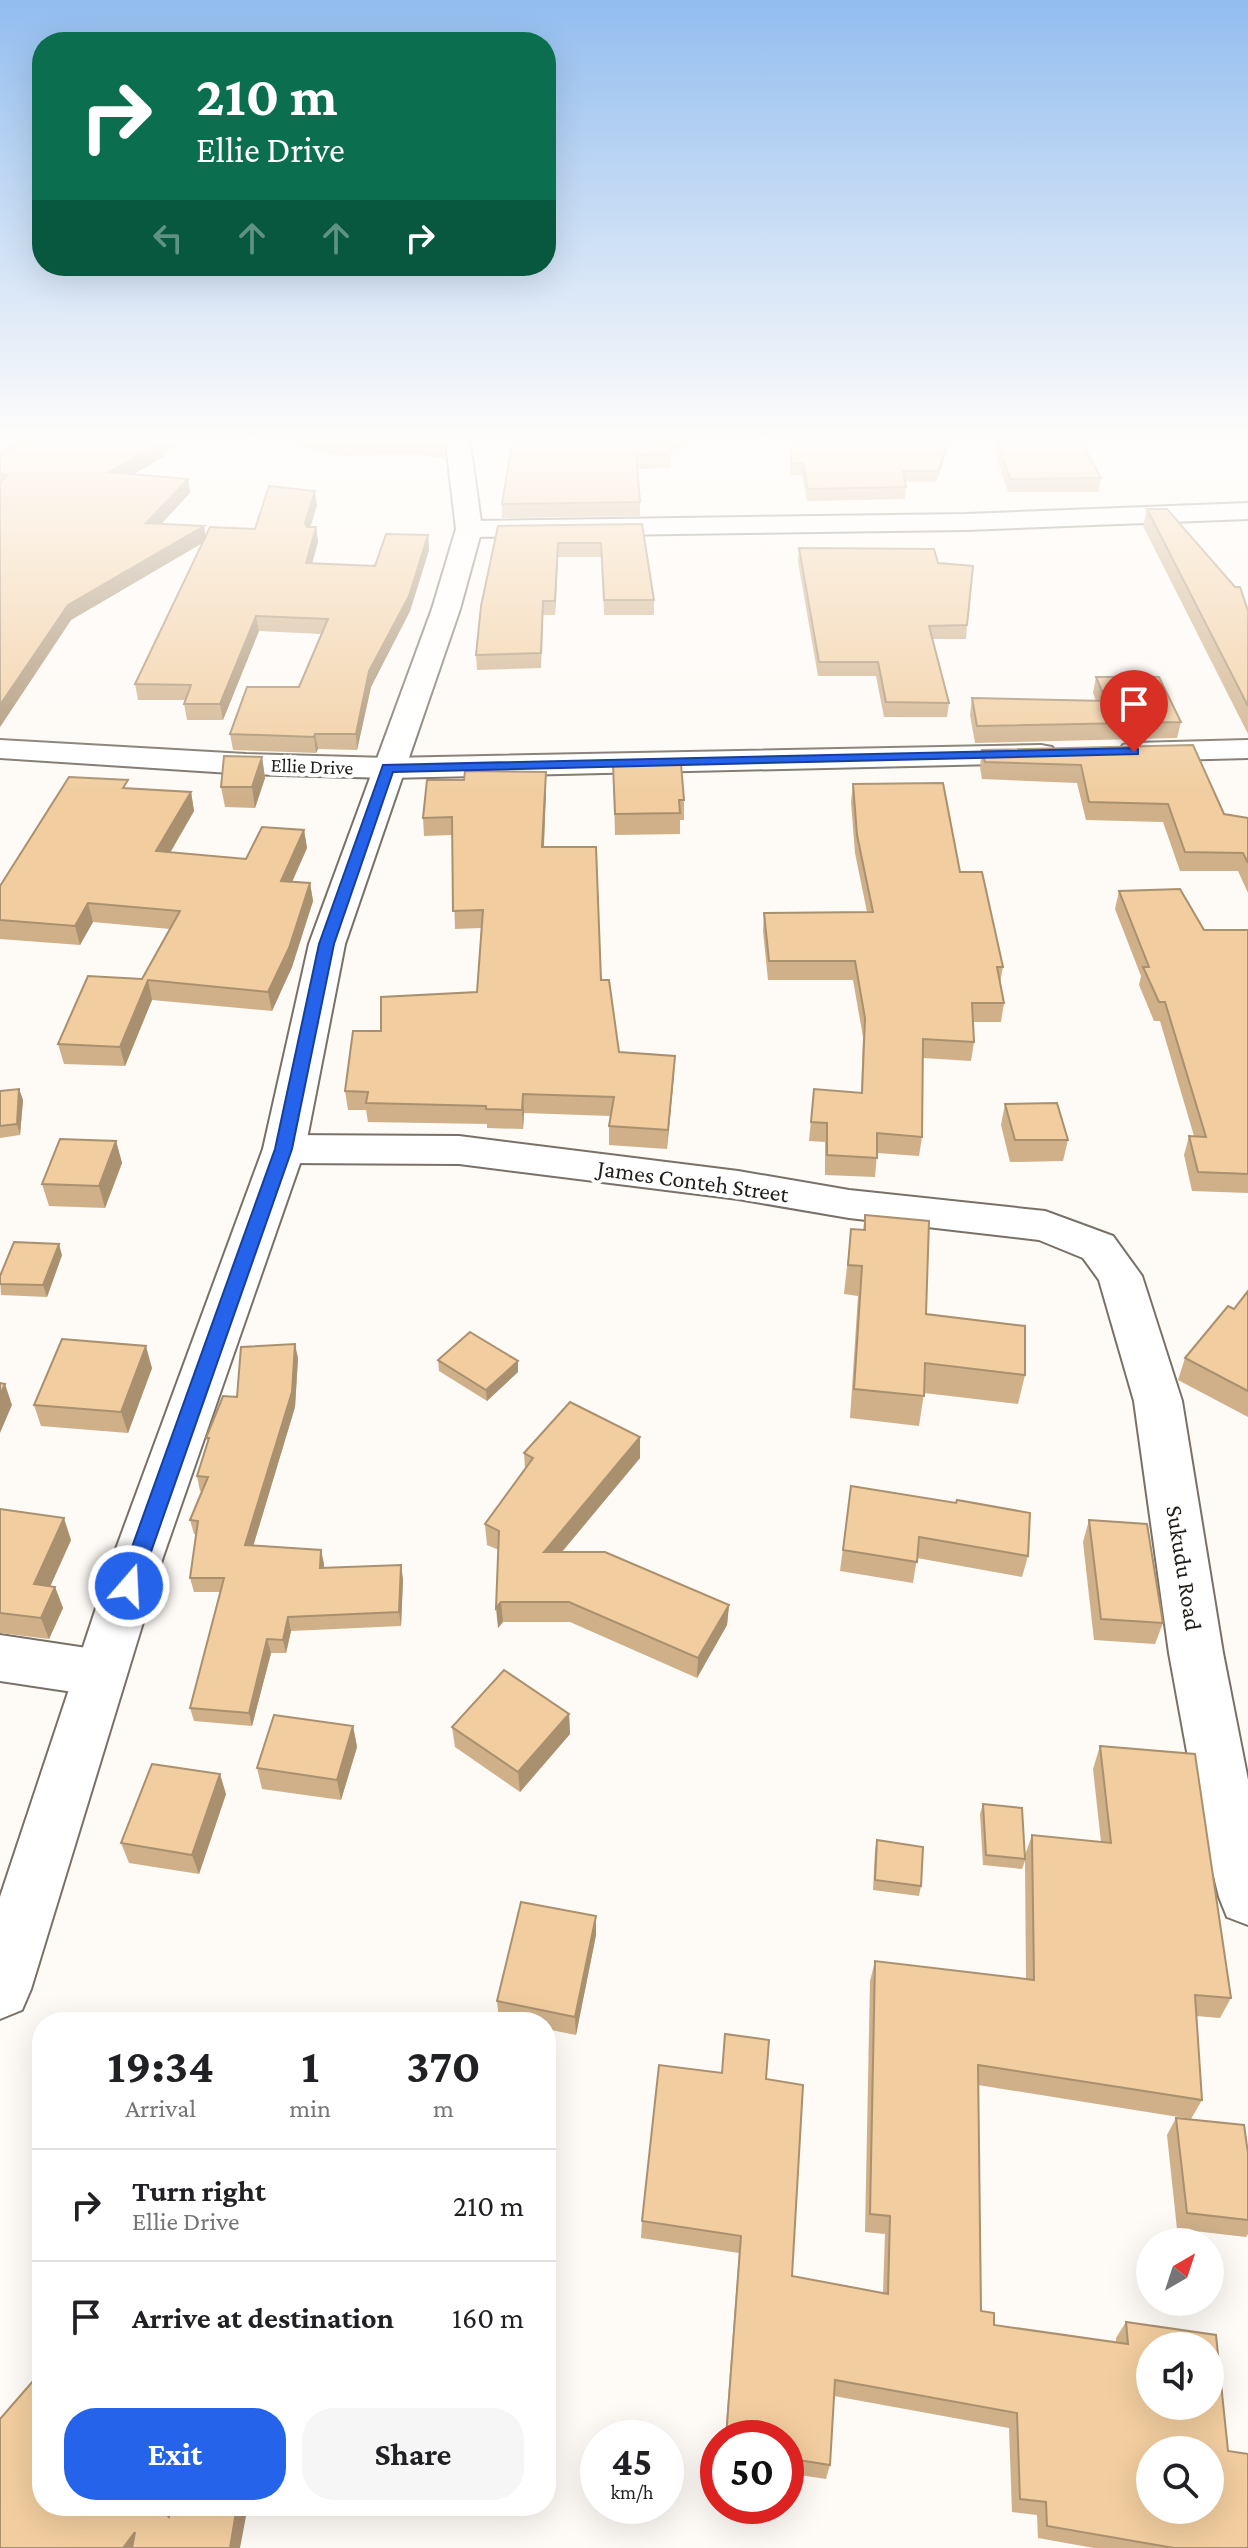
<!DOCTYPE html>
<html lang="en">
<head>
<meta charset="utf-8">
<style>
  body { margin:0; font-family:"Crimson Pro",serif; background:#f6f6f6; color:#202124; height:100vh; display:flex; flex-direction:column; font-size:30px; white-space:nowrap }
  * { box-sizing:border-box; margin:0 }
  p { font-size:26px; color:#757577 }
  .icon { flex:none; width:44px; height:44px; fill:none; stroke:currentColor; stroke-width:2; stroke-linecap:round; stroke-linejoin:round }
  .map { position:relative; flex:1; overflow:hidden }
  .panel { position:absolute; left:32px; top:2012px; width:524px; height:504px; display:flex; flex-direction:column; background:#fff; border-radius:32px; box-shadow:0 8px 32px #0002 }
  .panel>* { flex:none }
  .guide { position:absolute; left:32px; top:32px; width:524px; height:244px; border-radius:32px; box-shadow:0 8px 32px #0002; background:#0b6e4f; color:#fff; overflow:hidden }
  .needle { width:52px; rotate:39deg }
  .controls { position:absolute; left:1136px; top:2228px; display:grid; gap:16px }
  .controls a { display:grid; place-items:center; width:88px; height:88px; border-radius:50%; background:#fff; box-shadow:0 8px 32px #0002; font-size:40px }
  .speed { position:absolute; left:580px; top:2420px; display:flex; gap:16px; font-size:40px; font-weight:700; text-align:center }
  .speed>* { display:grid; place-content:center; width:104px; height:104px; border-radius:50%; background:#fff; box-shadow:0 8px 32px #0002; line-height:1 }
  .speed small { font-size:20px; font-weight:400 }
  .speed .limit { border:12px solid #d22; background:#fff; color:#111 }
  .pin { position:absolute; display:grid; place-items:center; width:68px; height:68px; color:#fff; margin:-82px -34px; border-radius:50% 50% 50% 0; rotate:-45deg; box-shadow:0 0 8px #0007 }
  .pin .icon { rotate:45deg }
  .me { position:absolute; width:88px; margin:-44px; rotate:19deg; stroke-linejoin:round; filter:drop-shadow(0 0 6px #0008) }
  .turn { display:flex; align-items:center; gap:28px; height:168px; padding:0 32px; font-size:36px }
  .turn .icon { width:104px; height:104px; stroke-width:2.5 }
  .turn b { display:block; font-size:56px; line-height:68px }
  .lanes { display:flex; align-items:center; height:76px; padding:0 32px; background:#0003; justify-content:center; gap:40px; direction:ltr }
  .lanes .off { opacity:.35 }
  .eta { display:flex; justify-content:space-evenly; align-items:center; height:136px; text-align:center }
  .eta b { font-size:48px; font-weight:700; line-height:56px }
  .primary-button { display:flex; gap:16px; margin-top:auto; padding:16px 32px }
  .primary-button a { flex:1; height:92px; border-radius:32px; background:#2563eb; color:#fff; font-size:32px; font-weight:700; line-height:92px; text-align:center }
  .primary-button a+a { background:#f6f6f6; color:#202124 }
  ul { padding:0; list-style:none }
  li { display:flex; align-items:center; gap:24px; height:112px; padding:0 32px; border-top:2px solid #e0e0e0 }
  li div { flex:1 }
  li b { display:block; font-size:30px }
  li em { font-style:normal }
  .map>svg:first-child { display:block }
  .lines { fill:none; stroke-linecap:round; stroke-linejoin:round }
  .minor-casing { stroke:#797167; stroke-width:4 }
  .major-casing { stroke:#797167; stroke-width:4 }
  .minor { fill:#fff; fill-rule:evenodd }
  .major { fill:#fff; fill-rule:evenodd }
  .wall { fill:#cfb089 }
  .shaded-wall { fill:#a9906f }
  .building { fill:#f1cd9f; stroke:#a9906f; stroke-width:2; fill-rule:evenodd }
  .route { fill:#2563eb; stroke:#184099; stroke-width:2 }
  .labels { text-anchor:middle; stroke-width:8; stroke-linejoin:round; paint-order:stroke }
  .far-street-label { font-size:20px; fill:#211e1a; stroke:#fff }
  .street-label { font-size:24px; fill:#211e1a; stroke:#fff }
</style>
</head>
<body>
<div class="map">
<svg width="1248" height="2548" viewBox="0 0 1248 2548">
  <rect width="100%" height="100%" fill="#fefaf6"/>
  <g class="lines">
    <g class="minor-casing">
      <g id="minor">
        <polygon points="1248,503 1248,519 966,530 469,537 456,529 469,521 966,514"/>
        <polygon points="0,740 246,754 388,758 1041,745 1052,747 1057,754 1052,761 1041,763 388,778 246,774 0,758"/>
        <polygon points="1248,740 1248,758 1134,761 1123,759 1118,752 1123,745 1134,743"/>
        <polygon points="284,1135 459,1136 738,1171 849,1190 1045,1211 1113,1236 1142,1276 1182,1401 1223,1653 1248,1780 1248,1925 1227,1917 1219,1897 1198,1812 1169,1653 1134,1401 1099,1280 1083,1258 1039,1240 849,1218 738,1199 459,1164 284,1163 270,1159 263,1149 270,1139"/>
        <polygon points="0,1635 100,1650 119,1657 127,1673 119,1689 100,1696 0,1681"/>
      </g>
    </g>
    <g class="major-casing">
      <polygon id="major" points="446,443 470,443 482,529 460,609 345,944 305,1149 163,1557 31,1989 22,2010 0,2019 0,1897 113,1557 263,1149 309,944 432,609 456,529"/>
    </g>
    <use href="#minor" class="minor"/>
    <use href="#major" class="major"/>
  </g>
  <g class="wall">
    <polygon points="20,443 176,443 162,458 133,474 188,479 190,493 161,524 204,526 206,536 255,529 317,505 310,527 316,527 318,542 312,563 375,566 428,535 429,550 410,611 371,687 357,750 318,749 316,753 233,750 230,734 299,687 322,634 259,631 223,720 187,720 184,704 185,700 138,700 135,684 202,543 71,620 0,727 0,454"/>
    <polygon points="290,443 444,443 445,459 417,454 342,456 290,445"/>
    <polygon points="512,443 685,443 685,449 670,450 671,468 637,469 640,502 640,516 502,518 502,504"/>
    <polygon points="790,443 950,443 936,482 905,482 906,487 905,499 807,501 802,475 790,475"/>
    <polygon points="995,443 1082,443 1101,478 1099,492 1008,492 994,451"/>
    <polygon points="1147,509 1248,611 1248,734 1143,526"/>
    <polygon points="642,524 654,600 654,615 604,615 602,557 558,557 555,615 543,615 541,668 477,670 476,655 498,526"/>
    <polygon points="799,548 938,563 967,625 966,639 933,639 949,703 947,717 884,717 876,676 818,676 798,562"/>
    <polygon points="1096,677 1181,722 1177,738 975,743 970,715 972,698 1096,701 1093,693"/>
    <polygon points="1193,745 1224,814 1248,818 1248,893 1238,871 1180,871 1163,822 1086,820 1077,783 982,779 980,767 982,750"/>
    <polygon points="262,757 265,778 255,808 225,807 221,787"/>
    <polygon points="613,764 684,800 684,820 680,820 680,834 615,835"/>
    <polygon points="853,784 960,872 1003,967 1000,983 1004,1003 1001,1022 973,1022 974,1042 971,1061 923,1058 922,1137 919,1156 877,1153 875,1177 825,1175 825,1142 809,1141 814,1089 861,1093 863,1037 853,980 768,980 763,931 764,913 867,912 855,853 851,802"/>
    <polygon points="129,789 191,792 194,811 170,853 246,859 304,830 307,848 292,882 310,883 313,901 292,967 272,1011 152,1000 125,1066 64,1064 58,1044 142,979 170,929 93,922 80,945 0,939 0,886"/>
    <polygon points="546,789 544,847 601,980 619,1052 674,1074 667,1149 609,1145 609,1126 611,1116 524,1113 523,1129 487,1128 487,1124 368,1122 366,1110 348,1110 345,1091 381,1031 477,992 481,928 455,929 452,835 424,836 423,818"/>
    <polygon points="1119,891 1204,930 1248,930 1248,1193 1192,1191 1184,1155 1189,1136 1194,1136 1160,1021 1154,1021 1139,985 1141,976 1115,909"/>
    <polygon points="19,1089 23,1100 20,1135 0,1138 0,1091"/>
    <polygon points="1005,1104 1068,1140 1063,1161 1010,1162 1001,1125"/>
    <polygon points="116,1141 122,1163 105,1208 49,1206 42,1184"/>
    <polygon points="865,1215 926,1314 1025,1375 1018,1404 924,1393 919,1426 850,1418 858,1296 844,1294 851,1229 863,1230"/>
    <polygon points="62,1255 47,1297 1,1295 0,1276"/>
    <polygon points="1248,1291 1248,1417 1178,1380 1185,1358 1234,1309"/>
    <polygon points="298,1358 295,1407 253,1546 324,1564 324,1568 403,1579 401,1626 291,1631 286,1653 271,1653 252,1726 194,1721 190,1708 220,1592 194,1592 190,1578 196,1534 194,1534 190,1520 202,1491 200,1491 197,1476 208,1443 206,1438 237,1397"/>
    <polygon points="438,1360 518,1361 518,1372 487,1401 439,1371"/>
    <polygon points="152,1368 128,1433 41,1426 34,1405"/>
    <polygon points="524,1453 640,1458 562,1552 729,1605 727,1625 697,1678 570,1622 503,1622 498,1628 499,1550 487,1545 485,1524 525,1469"/>
    <polygon points="851,1486 1028,1556 1022,1577 917,1558 913,1583 840,1571"/>
    <polygon points="0,1509 71,1540 50,1586 55,1587 63,1608 49,1639 0,1633"/>
    <polygon points="1089,1520 1163,1623 1155,1644 1094,1640 1083,1542"/>
    <polygon points="569,1714 570,1734 520,1792 455,1747 452,1727"/>
    <polygon points="353,1726 357,1747 341,1800 262,1789 257,1768"/>
    <polygon points="1100,1746 1231,1998 1220,2018 1196,2016 1202,2100 1191,2119 978,2085 981,2311 994,2325 1116,2342 1116,2338 1126,2322 1228,2451 1248,2548 1094,2548 1038,2538 1037,2515 1012,2512 1009,2428 834,2396 830,2465 826,2479 786,2473 786,2438 725,2438 739,2253 641,2238 642,2221 766,2079 792,2276 883,2293 885,2234 865,2232 870,1981 875,1961 1026,1980 1025,1861 1022,1869 983,1865 980,1814 983,1804 1025,1855 1032,1835 1101,1842 1093,1769"/>
    <polygon points="226,1794 199,1874 129,1863 121,1843"/>
    <polygon points="877,1840 921,1886 919,1896 873,1890 875,1850"/>
    <polygon points="596,1916 596,1935 576,2035 546,2029 546,2022 512,2022 499,2019 497,2001"/>
    <polygon points="1176,2118 1248,2153 1248,2234 1246,2237 1177,2229 1167,2135"/>
  </g>
  <g class="shaded-wall">
    <polygon points="160,443 176,443 162,458 112,486 109,472"/>
    <polygon points="947,443 950,443 936,482 938,471"/>
    <polygon points="188,479 190,493 148,538 146,523"/>
    <polygon points="315,491 317,505 307,538 305,523"/>
    <polygon points="204,526 206,541 71,620 0,727 0,705 68,605"/>
    <polygon points="316,527 318,542 308,578 306,563"/>
    <polygon points="428,535 429,550 410,611 371,687 357,750 356,734 369,671"/>
    <polygon points="558,543 558,557 555,615 555,601"/>
    <polygon points="256,616 259,631 223,720 220,704"/>
    <polygon points="315,734 318,749 316,753 314,737"/>
    <polygon points="262,757 265,778 255,808 252,787"/>
    <polygon points="546,772 546,789 543,865 542,847"/>
    <polygon points="191,792 194,811 160,870 156,851"/>
    <polygon points="304,830 307,848 284,900 281,881"/>
    <polygon points="310,883 313,901 292,967 272,1011 268,992"/>
    <polygon points="88,903 93,922 80,945 75,926"/>
    <polygon points="148,980 152,1000 125,1066 120,1047"/>
    <polygon points="675,1056 674,1074 667,1149 668,1130"/>
    <polygon points="19,1089 23,1100 20,1135 17,1124"/>
    <polygon points="523,1094 524,1113 523,1129 522,1110"/>
    <polygon points="116,1141 122,1163 105,1208 99,1186"/>
    <polygon points="59,1244 62,1255 47,1297 43,1285"/>
    <polygon points="295,1344 298,1358 295,1407 249,1560 245,1545"/>
    <polygon points="146,1346 152,1368 128,1433 121,1412"/>
    <polygon points="518,1361 518,1372 487,1401 486,1390"/>
    <polygon points="5,1384 12,1405 0,1433 0,1395"/>
    <polygon points="640,1437 640,1458 545,1572 544,1552"/>
    <polygon points="64,1518 71,1540 42,1605 34,1584"/>
    <polygon points="321,1550 324,1564 323,1582 320,1568"/>
    <polygon points="401,1565 403,1579 401,1626 399,1612"/>
    <polygon points="55,1587 63,1608 49,1639 41,1618"/>
    <polygon points="501,1602 503,1622 498,1628 496,1608"/>
    <polygon points="729,1605 727,1625 697,1678 698,1658"/>
    <polygon points="288,1617 291,1631 286,1653 283,1640"/>
    <polygon points="267,1639 271,1653 252,1726 249,1713"/>
    <polygon points="569,1714 570,1734 520,1792 518,1772"/>
    <polygon points="353,1726 357,1747 341,1800 337,1780"/>
    <polygon points="220,1774 226,1794 199,1874 192,1855"/>
    <polygon points="596,1916 596,1935 576,2035 575,2017"/>
    <polygon points="237,2506 248,2506 240,2548 230,2548"/>
    <polygon points="135,2532 143,2548 123,2548"/>
  </g>
  <g class="building">
    <polygon points="20,443 160,443 109,472 188,479 146,523 204,526 68,605 0,705 0,483 7,475 0,474 0,454"/>
    <polygon points="512,443 668,443 671,454 636,455 640,502 502,504"/>
    <polygon points="791,443 947,443 938,471 903,471 906,487 808,489 803,464 791,463"/>
    <polygon points="998,443 1082,443 1101,478 1010,479"/>
    <polygon points="269,486 315,491 305,523 307,527 316,527 306,563 375,566 386,534 428,535 409,596 369,671 356,734 315,734 314,737 230,734 247,687 299,687 328,619 256,616 220,704 184,704 191,685 135,684 210,527 255,529"/>
    <polygon points="1147,509 1167,509 1235,587 1240,587 1248,611 1248,706"/>
    <polygon points="642,524 654,600 604,600 601,543 558,543 555,601 543,601 541,653 476,655 481,606 498,526"/>
    <polygon points="799,548 934,549 938,563 973,566 967,625 929,626 949,703 886,702 878,662 819,662"/>
    <polygon points="1096,677 1159,677 1181,722 977,726 972,698 1106,701"/>
    <polygon points="1193,745 1224,814 1248,818 1248,863 1243,853 1185,852 1168,804 1089,802 1081,765 985,762 982,750"/>
    <polygon points="224,756 262,757 252,787 221,787"/>
    <polygon points="613,764 681,764 684,800 679,800 680,813 615,814"/>
    <polygon points="465,771 546,772 542,847 596,847 601,980 609,980 619,1052 675,1056 668,1130 609,1126 614,1097 523,1094 522,1110 486,1109 486,1106 366,1103 368,1092 345,1091 353,1031 381,1031 381,997 477,992 483,910 453,911 452,817 423,818 427,780 464,780"/>
    <polygon points="69,777 128,780 123,788 191,792 156,851 246,859 262,827 304,830 281,881 310,883 289,948 268,992 148,980 120,1047 58,1044 88,976 142,979 180,911 88,903 75,926 0,920 0,886"/>
    <polygon points="943,783 960,872 982,872 1003,967 997,967 1004,1003 972,1003 974,1042 923,1039 922,1137 877,1133 877,1158 827,1155 827,1123 811,1122 814,1089 862,1093 865,1018 855,961 769,961 764,913 873,912 857,835 853,784"/>
    <polygon points="1180,889 1204,930 1248,930 1248,1174 1198,1172 1189,1136 1206,1137 1165,1002 1159,1002 1143,967 1149,967 1119,891"/>
    <polygon points="19,1089 17,1124 0,1126 0,1091"/>
    <polygon points="1057,1103 1068,1140 1015,1140 1005,1104"/>
    <polygon points="60,1139 116,1141 99,1186 42,1184"/>
    <polygon points="865,1215 929,1221 926,1314 1025,1326 1025,1375 925,1363 924,1396 854,1389 862,1266 848,1265 851,1229 865,1230"/>
    <polygon points="14,1242 59,1244 43,1285 0,1284 0,1276"/>
    <polygon points="1248,1291 1248,1391 1185,1358 1228,1306 1234,1309"/>
    <polygon points="470,1332 518,1361 486,1390 438,1360"/>
    <polygon points="62,1339 146,1346 121,1412 34,1405"/>
    <polygon points="295,1344 292,1392 245,1545 321,1550 320,1568 401,1565 399,1612 288,1617 283,1640 267,1639 249,1713 190,1708 224,1578 190,1578 198,1521 190,1520 208,1477 197,1476 209,1438 206,1438 223,1396 237,1397 241,1347"/>
    <polygon points="0,1383 5,1384 0,1395"/>
    <polygon points="570,1402 640,1437 544,1552 605,1552 729,1605 698,1658 569,1602 501,1602 496,1608 499,1531 485,1524 533,1458 524,1453"/>
    <polygon points="851,1486 956,1503 957,1500 1030,1513 1028,1556 919,1537 917,1562 843,1550"/>
    <polygon points="0,1509 64,1518 34,1584 55,1587 41,1618 0,1613"/>
    <polygon points="1089,1520 1147,1524 1163,1623 1101,1619"/>
    <polygon points="504,1670 569,1714 518,1772 452,1727"/>
    <polygon points="274,1715 353,1726 337,1780 257,1768"/>
    <path d="M1100 1746 1195 1754 1231 1998 1195 1995 1202 2100 978 2065 981 2311 994 2313V2325L1128 2344 1126 2322 1216 2335 1228 2451 1248 2454V2548H1174L1047 2526 1046 2502 1020 2499 1017 2413 835 2380 830 2465 786 2458V2438H726L741 2236 642 2221 659 2065 722 2073 725 2034 769 2040 766 2079 803 2085 792 2276 888 2294 890 2216 870 2214 875 1961 1034 1980 1032 1835 1111 1843ZM1150 2346H1210V2406H1150ZM1150 2450H1210V2510H1150Z"/>
    <polygon points="152,1764 220,1774 192,1855 121,1843"/>
    <polygon points="983,1804 1022,1808 1025,1859 986,1855"/>
    <polygon points="877,1840 923,1847 921,1886 875,1880"/>
    <polygon points="521,1902 596,1916 575,2017 497,2001"/>
    <polygon points="1176,2118 1244,2125 1248,2153 1248,2220 1187,2213"/>
    <polygon points="33,2381 42,2390 42,2506 158,2506 169,2517 172,2506 237,2506 230,2548 132,2548 135,2532 123,2548 0,2548 0,2419"/>
  </g>
  <linearGradient id="sky" x2="0" y2="1"><stop stop-color="#92bdef"/><stop offset="0.55" stop-color="#fffdfb"/><stop offset="1" stop-color="#fffdfb" stop-opacity="0"/></linearGradient>
  <rect width="1248" height="800" fill="url(#sky)"/>
  <polygon class="route" points="1134,748 1138,749 1138,754 393,772 334,944 292,1149 139,1586 136,1592 121,1592 118,1586 275,1149 319,944 383,765"/>
  <g class="labels">
    <g class="far-street-label">
      <text transform="translate(312 766) rotate(2)" y="7">Ellie Drive</text>
    </g>
    <g class="street-label">
      <text transform="translate(693 1181) rotate(8)" y="8">James Conteh Street</text>
      <text transform="translate(1184 1568) rotate(81)" y="8">Sukudu Road</text>
    </g>
  </g>
</svg>
<div class="controls">
<a><svg class="needle" viewBox="-14 -14 28 28"><path d="M0-13l5 13h-10z" fill="#e53935"/><path d="M0 13l5-13h-10z" fill="#757577"/></svg></a>
<a><svg class="icon" aria-label="sound" viewBox="0 0 24 24"><path d="M4 9h4l5-4v14l-5-4H4zM17 9q2 3 0 6"/></svg></a>
<a><svg class="icon" aria-label="search" viewBox="0 0 24 24"><circle cx="10" cy="10" r="6"/><path d="M15 15l6 6"/></svg></a>
</div>
<div class="speed"><div>45<small>km/h</small></div><div class="limit">50</div></div>
<div class="pin" style="left:1134px;top:752px;background:#d93025"><svg class="icon" aria-label="arrive" viewBox="0 0 24 24"><path d="M6 21V4h12l-3 4 3 4H6"/></svg></div>
<svg class="me" style="left:129px;top:1586px" viewBox="-20 -20 40 40"><circle r="17" fill="#2563eb" stroke="#fff" stroke-width="3"/><path d="M0-11L8 9 0 5-8 9z" fill="#fff"/></svg>
<div class="guide">
<div class="turn"><svg class="icon" aria-label="right" viewBox="0 0 24 24"><path d="M7 20v-9h11M14 6l5 5-5 5"/></svg><div><b>210 m</b>Ellie Drive</div></div>
<div class="lanes"><svg class="icon off" aria-label="left" viewBox="0 0 24 24"><path d="M17 20v-9H6M10 6l-5 5 5 5"/></svg><svg class="icon off" aria-label="ahead" viewBox="0 0 24 24"><path d="M12 20V5M6 11l6-6 6 6"/></svg><svg class="icon off" aria-label="ahead" viewBox="0 0 24 24"><path d="M12 20V5M6 11l6-6 6 6"/></svg><svg class="icon" aria-label="right" viewBox="0 0 24 24"><path d="M7 20v-9h11M14 6l5 5-5 5"/></svg></div>
</div>
<section class="panel">
<div class="eta">
<div><b>19:34</b><p>Arrival</p></div>
<div><b>1</b><p>min</p></div>
<div><b>370</b><p>m</p></div>
</div>
<ul>
<li><svg class="icon" aria-label="right" viewBox="0 0 24 24"><path d="M7 20v-9h11M14 6l5 5-5 5"/></svg><div><b>Turn right</b><p>Ellie Drive</p></div><em>210 m</em></li>
<li><svg class="icon" aria-label="arrive" viewBox="0 0 24 24"><path d="M6 21V4h12l-3 4 3 4H6"/></svg><div><b>Arrive at destination</b></div><em>160 m</em></li>
</ul>
<div class="primary-button"><a>Exit</a><a>Share</a></div>
</section>
</div>
</body>
</html>
